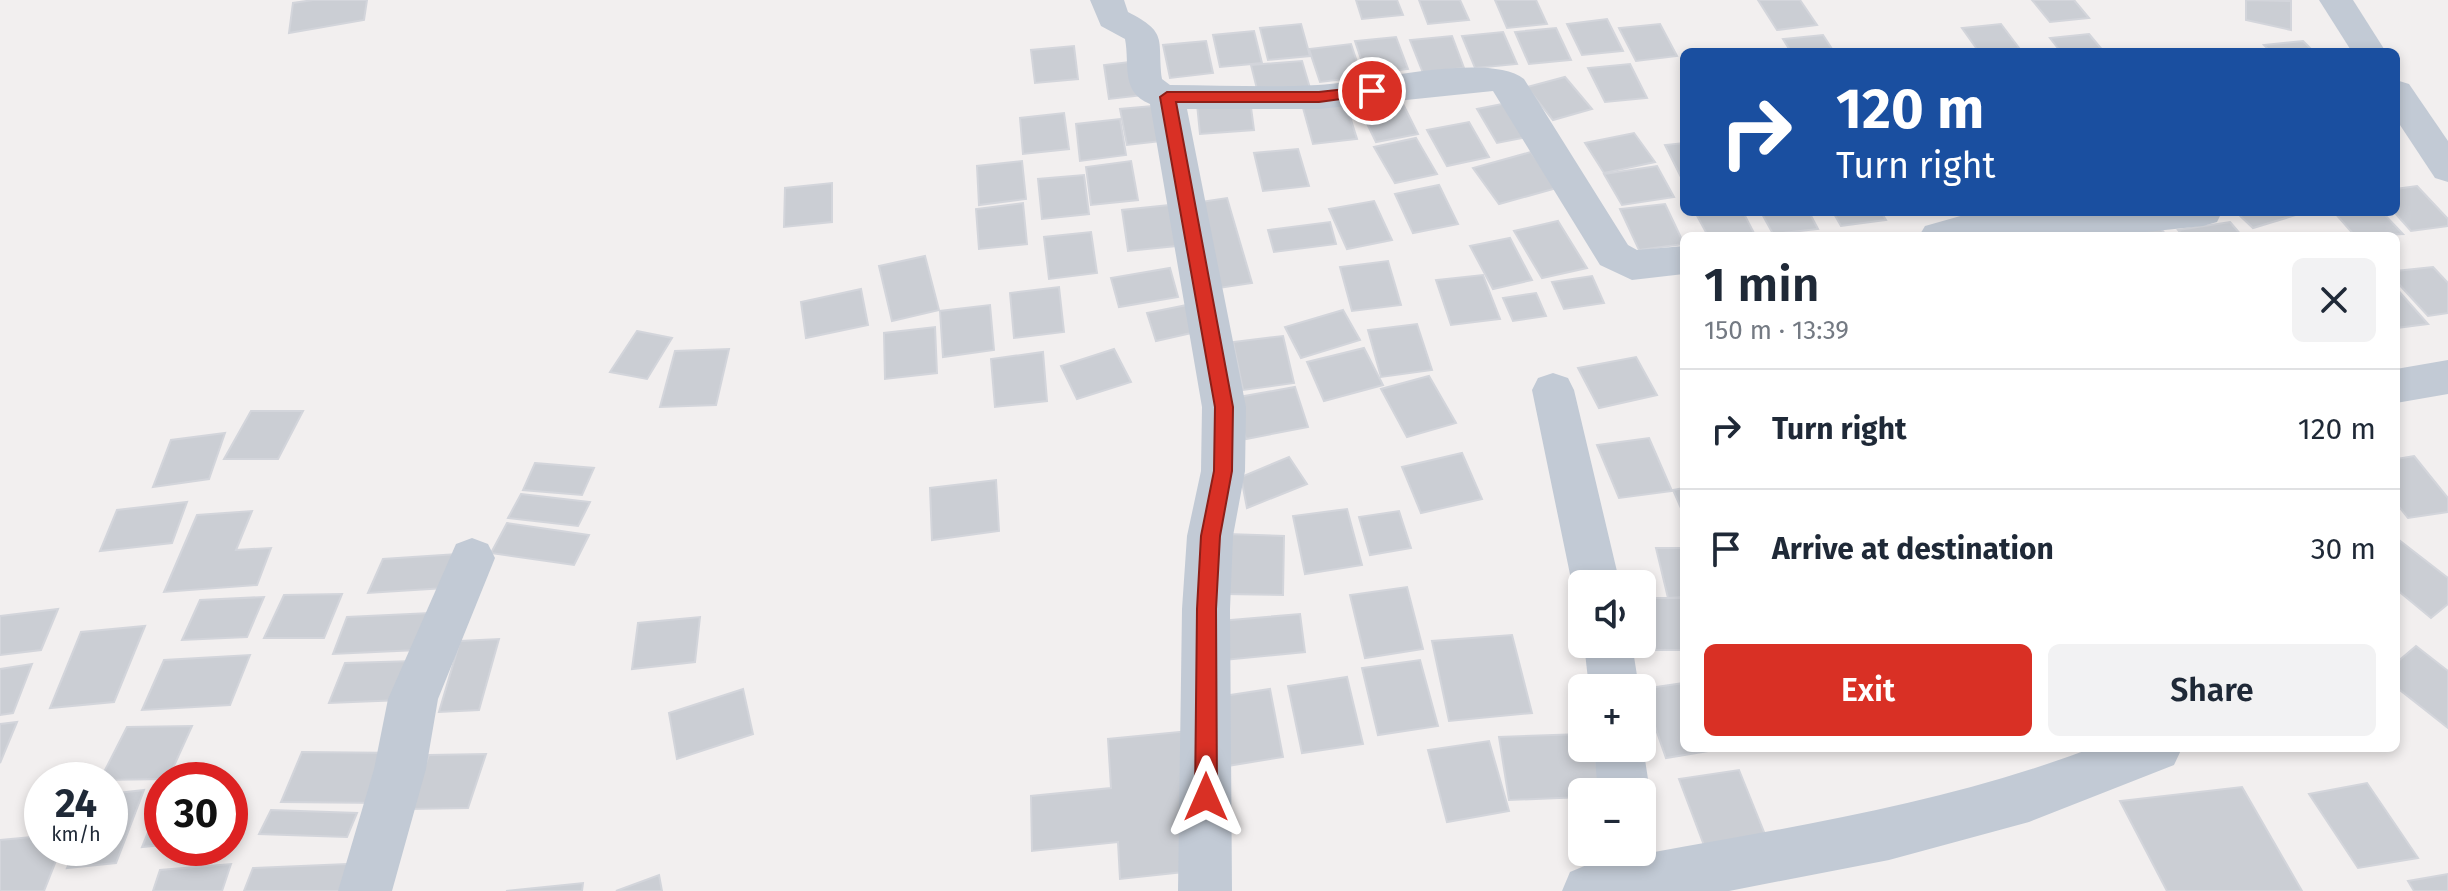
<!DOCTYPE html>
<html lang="en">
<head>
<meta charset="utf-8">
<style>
  body { margin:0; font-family:"Fira Sans",sans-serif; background:#f2f2f3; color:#1f2937; height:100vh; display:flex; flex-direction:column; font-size:30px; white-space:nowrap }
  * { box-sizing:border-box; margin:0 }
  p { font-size:26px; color:#747a83 }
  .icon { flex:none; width:44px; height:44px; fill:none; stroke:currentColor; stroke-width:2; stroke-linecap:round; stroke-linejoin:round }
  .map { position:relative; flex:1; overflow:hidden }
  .panel { position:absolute; left:1680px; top:232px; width:720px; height:520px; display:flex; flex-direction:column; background:#fff; border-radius:12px; box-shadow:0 4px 12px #0003 }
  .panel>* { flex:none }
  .top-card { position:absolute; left:1680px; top:48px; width:720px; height:168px; border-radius:12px; box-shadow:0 4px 12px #0003; background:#1a4fa0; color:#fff; overflow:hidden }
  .controls { position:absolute; left:1568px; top:570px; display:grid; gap:16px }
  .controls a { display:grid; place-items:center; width:88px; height:88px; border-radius:12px; background:#fff; box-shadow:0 4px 12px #0003; font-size:40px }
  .speed { position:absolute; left:24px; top:762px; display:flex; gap:16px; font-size:40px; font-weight:700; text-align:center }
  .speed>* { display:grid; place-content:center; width:104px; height:104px; border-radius:50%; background:#fff; box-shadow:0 4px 12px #0003; line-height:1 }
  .speed small { font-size:20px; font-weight:400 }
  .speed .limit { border:12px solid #d22; background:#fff; color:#111 }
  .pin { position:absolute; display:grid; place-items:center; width:68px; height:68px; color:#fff; margin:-34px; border:4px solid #fff; border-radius:50%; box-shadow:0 2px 8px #0007 }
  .me { position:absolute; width:88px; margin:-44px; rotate:0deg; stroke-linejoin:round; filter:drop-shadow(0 0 6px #0008) }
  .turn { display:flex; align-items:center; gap:28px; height:168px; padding:0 24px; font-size:36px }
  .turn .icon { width:104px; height:104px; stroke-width:2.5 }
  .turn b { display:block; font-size:56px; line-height:68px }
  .round { display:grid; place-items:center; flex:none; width:84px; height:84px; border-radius:12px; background:#f2f2f3 }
  .summary { display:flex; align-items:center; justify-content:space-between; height:136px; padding:0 24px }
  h1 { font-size:48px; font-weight:600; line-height:60px }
  .primary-button { display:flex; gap:16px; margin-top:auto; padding:16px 24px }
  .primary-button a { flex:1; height:92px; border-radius:12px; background:#d93025; color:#fff; font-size:32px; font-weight:600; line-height:92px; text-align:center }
  .primary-button a+a { background:#f2f2f3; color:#1f2937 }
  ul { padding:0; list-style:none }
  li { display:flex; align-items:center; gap:24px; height:120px; padding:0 24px; border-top:2px solid #e0e1e3 }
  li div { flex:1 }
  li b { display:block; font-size:30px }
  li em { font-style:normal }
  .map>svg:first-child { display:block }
  .building { fill:#cbced4; stroke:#d3d5db; stroke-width:2 }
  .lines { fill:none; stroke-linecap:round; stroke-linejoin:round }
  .minor { fill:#c2cad5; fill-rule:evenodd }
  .route { fill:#d93025; stroke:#8d1f18; stroke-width:2 }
</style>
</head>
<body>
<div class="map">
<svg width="2448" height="891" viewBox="0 0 2448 891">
  <rect width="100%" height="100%" fill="#f2efef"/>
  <g class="building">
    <polygon points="313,0 367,0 364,20 289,33 293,3"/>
    <polygon points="1356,0 1397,0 1403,15 1362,19"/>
    <polygon points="1419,0 1460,0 1469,20 1428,24"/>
    <polygon points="1495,0 1536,0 1547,24 1507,28"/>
    <polygon points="1758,0 1800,0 1817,25 1777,30"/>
    <polygon points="2032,0 2074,0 2089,18 2050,22"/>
    <polygon points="2246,0 2291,1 2291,30 2246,20"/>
    <polygon points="1607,19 1623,51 1582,55 1567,24"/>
    <polygon points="1301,24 1310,56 1268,60 1260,28"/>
    <polygon points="1660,24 1677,56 1636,61 1619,28"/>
    <polygon points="2001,24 2022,52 1979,52 1962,28"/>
    <polygon points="1556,28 1571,60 1529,64 1515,32"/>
    <polygon points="1254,31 1262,63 1220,67 1213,35"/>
    <polygon points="1503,32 1517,64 1475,68 1462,36"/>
    <polygon points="2089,34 2104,52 2061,52 2050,38"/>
    <polygon points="1823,35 1834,52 1791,52 1783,39"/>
    <polygon points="1452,36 1464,68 1423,73 1410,40"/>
    <polygon points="1396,37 1408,69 1366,74 1355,41"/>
    <polygon points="1206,41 1213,73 1170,78 1163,45"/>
    <polygon points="2303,41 2314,52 2271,52 2264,45"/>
    <polygon points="1351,44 1362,77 1320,82 1309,49"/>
    <polygon points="1074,46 1078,79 1035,83 1031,50"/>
    <polygon points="1146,60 1153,94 1109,99 1104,65"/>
    <polygon points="1302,61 1310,88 1258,93 1251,65"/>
    <polygon points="1630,64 1647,98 1605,102 1588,68"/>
    <polygon points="1565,77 1592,109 1553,120 1527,87"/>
    <polygon points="1250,100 1254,130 1200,134 1197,104"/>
    <polygon points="1401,100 1418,134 1376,142 1359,107"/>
    <polygon points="1517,101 1538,135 1497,143 1477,109"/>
    <polygon points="1346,104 1357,139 1313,144 1303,108"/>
    <polygon points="1164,105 1171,140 1127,145 1120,109"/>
    <polygon points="1064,113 1069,149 1023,154 1020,118"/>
    <polygon points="1120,119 1126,155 1080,161 1076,124"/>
    <polygon points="1469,122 1489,157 1447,166 1427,130"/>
    <polygon points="1634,133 1655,162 1604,173 1585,143"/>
    <polygon points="1416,138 1437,174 1395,183 1374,147"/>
    <polygon points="1684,143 1684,183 1665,145"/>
    <polygon points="1298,149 1309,186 1263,191 1254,153"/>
    <polygon points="1531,152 1557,188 1499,204 1473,168"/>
    <polygon points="1022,161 1026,199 979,205 977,166"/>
    <polygon points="1131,161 1138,200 1091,205 1086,167"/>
    <polygon points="1657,166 1674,197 1622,205 1604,174"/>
    <polygon points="1084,175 1089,214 1042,219 1038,179"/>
    <polygon points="832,183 832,222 784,227 785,188"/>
    <polygon points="1439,185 1458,224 1413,233 1395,194"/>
    <polygon points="2417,186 2448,219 2448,226 2411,231 2394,212 2396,189"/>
    <polygon points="1227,198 1252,283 1219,288 1194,203"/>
    <polygon points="1374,201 1392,240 1347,249 1329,209"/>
    <polygon points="1023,203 1027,244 979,249 976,209"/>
    <polygon points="1665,204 1684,244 1639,250 1620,209"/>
    <polygon points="1169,205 1176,246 1128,251 1122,210"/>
    <polygon points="1695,212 1743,212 1754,233 1708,236"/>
    <polygon points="1761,212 1809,212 1818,229 1773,234"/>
    <polygon points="1833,212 1881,212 1886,220 1841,226"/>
    <polygon points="2236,212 2296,212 2299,214 2253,228"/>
    <polygon points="2334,212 2382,212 2403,234 2355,236"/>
    <polygon points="1558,221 1587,268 1542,278 1514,231"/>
    <polygon points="1330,222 1336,244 1274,252 1268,230"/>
    <polygon points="2230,222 2242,236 2183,236 2178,230"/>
    <polygon points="2156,223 2167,236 2118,236 2112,228"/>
    <polygon points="1091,232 1097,273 1049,279 1044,237"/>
    <polygon points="1510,238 1532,280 1493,289 1470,246"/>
    <polygon points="925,256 939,310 892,321 879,266"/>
    <polygon points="1388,261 1401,305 1352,311 1340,267"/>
    <polygon points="2433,267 2448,283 2448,313 2428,316 2396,281 2396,271"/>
    <polygon points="1170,268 1178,297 1119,307 1111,278"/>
    <polygon points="1483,275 1500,319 1451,325 1436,280"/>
    <polygon points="1592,276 1604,303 1564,309 1552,282"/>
    <polygon points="1059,287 1064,332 1014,338 1010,293"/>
    <polygon points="2396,288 2428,324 2396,328"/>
    <polygon points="861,289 868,325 806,338 801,302"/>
    <polygon points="1536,293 1546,316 1513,321 1503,298"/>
    <polygon points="990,305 994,350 943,357 940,311"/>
    <polygon points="1187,305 1196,332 1156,341 1147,313"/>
    <polygon points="1343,310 1360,340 1301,358 1285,327"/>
    <polygon points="1417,324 1432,370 1381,377 1368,330"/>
    <polygon points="935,327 937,373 885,379 884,333"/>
    <polygon points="637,331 672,338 647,379 610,372"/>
    <polygon points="1283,336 1294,383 1243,390 1233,342"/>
    <polygon points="1364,348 1383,385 1324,401 1307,362"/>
    <polygon points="729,349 716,405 660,407 675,351"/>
    <polygon points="1114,349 1131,382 1077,399 1061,366"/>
    <polygon points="1043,352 1047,401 995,407 991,359"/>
    <polygon points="1636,357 1657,395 1599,408 1578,368"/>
    <polygon points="1429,376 1456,423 1407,437 1381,389"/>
    <polygon points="1295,387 1308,427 1246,439 1233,398"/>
    <polygon points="251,411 303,411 278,459 224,459"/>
    <polygon points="225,433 209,479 153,487 171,440"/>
    <polygon points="1649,438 1672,491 1619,498 1597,445"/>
    <polygon points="1462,453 1482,499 1421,513 1402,467"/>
    <polygon points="2414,456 2448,498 2448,512 2408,518 2396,503 2396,459"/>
    <polygon points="1289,457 1307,484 1247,508 1241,477"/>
    <polygon points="535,463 594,468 582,495 523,490"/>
    <polygon points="996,480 999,531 932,540 930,488"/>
    <polygon points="1684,488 1684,515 1673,490"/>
    <polygon points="521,494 590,502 578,526 508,518"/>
    <polygon points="187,502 172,543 100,551 117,510"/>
    <polygon points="1347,509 1362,565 1305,574 1293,516"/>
    <polygon points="252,511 236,550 271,548 257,585 164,592 197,515"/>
    <polygon points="1399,511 1411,548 1370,555 1359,517"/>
    <polygon points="507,523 589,535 574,565 491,553"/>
    <polygon points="1227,534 1284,536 1283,595 1225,594"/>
    <polygon points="2399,540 2448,578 2448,604 2431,618 2396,589 2396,543"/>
    <polygon points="1656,548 1684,548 1684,597 1668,598"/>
    <polygon points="472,553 461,587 368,593 383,559"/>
    <polygon points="1407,587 1423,649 1365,658 1350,595"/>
    <polygon points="342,594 324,638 264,638 284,595"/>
    <polygon points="264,597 247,637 182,640 200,600"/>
    <polygon points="1642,598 1684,598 1684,650 1647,650 1642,627"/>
    <polygon points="58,609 41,650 0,655 0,616"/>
    <polygon points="430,613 418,650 333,654 347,617"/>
    <polygon points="1300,614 1305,652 1224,660 1220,621"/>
    <polygon points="700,617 695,662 632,669 638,623"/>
    <polygon points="145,626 114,702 50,708 81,632"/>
    <polygon points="1512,635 1532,713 1449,721 1432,641"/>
    <polygon points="499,639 479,710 439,712 460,641"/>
    <polygon points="2416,646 2448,671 2448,728 2396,687 2396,663"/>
    <polygon points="250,655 230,705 142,710 164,660"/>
    <polygon points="1420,660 1438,726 1378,735 1362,668"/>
    <polygon points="416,661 402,700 329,703 345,663"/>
    <polygon points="32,664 13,713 0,715 0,669"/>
    <polygon points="1347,677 1363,744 1302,753 1288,686"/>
    <polygon points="1684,683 1684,748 1726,748 1666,758 1642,689"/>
    <polygon points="743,689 753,734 677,759 669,713"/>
    <polygon points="1270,689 1283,757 1221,767 1210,698"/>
    <polygon points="17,722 0,763 0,724"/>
    <polygon points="192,726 168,779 100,780 127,727"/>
    <polygon points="1189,731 1202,870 1120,879 1118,842 1032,851 1031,796 1111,788 1108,739"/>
    <polygon points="1582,734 1582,748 1593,748 1602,792 1582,792 1582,797 1509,800 1499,737"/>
    <polygon points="1489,741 1509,811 1447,822 1428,750"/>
    <polygon points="302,752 404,753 384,803 281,802"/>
    <polygon points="486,754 468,808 409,809 429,755"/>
    <polygon points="1739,770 1768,842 1707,853 1679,779"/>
    <polygon points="2367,783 2418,858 2358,868 2309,794"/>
    <polygon points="2242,787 2302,891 2167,891 2120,801"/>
    <polygon points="144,790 116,863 67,868 76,848 110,848 110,794"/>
    <polygon points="162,798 162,845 142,847"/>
    <polygon points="271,810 357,813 347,837 259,834"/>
    <polygon points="42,836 42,848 61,848 44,891 0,891 0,840"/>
    <polygon points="370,863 361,891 244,891 253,868"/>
    <polygon points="231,864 222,891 153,891 160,870"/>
    <polygon points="2448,874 2448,891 2414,891 2408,881"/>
    <polygon points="659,875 662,891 616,891"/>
    <polygon points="583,883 582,891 506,891"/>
  </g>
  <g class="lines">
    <g class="minor">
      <path d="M1090 0H1124L1128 12C1169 33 1157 39 1162 79L1170 85C1219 85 1269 88 1318 85 1366 83 1488 51 1524 79L1628 245 1637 250 1684 246V274L1632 280 1600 265 1493 91 1319 109H1187L1246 407 1245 471 1233 536 1230 609 1232 891H1178L1182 609 1187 536 1201 471 1202 407 1150 104C1120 92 1130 64 1125 39L1101 26Z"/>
      <polygon points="2319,0 2353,0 2386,52 2352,52"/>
      <polygon points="2396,80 2409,84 2448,141 2448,182 2435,178 2396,119"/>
      <polygon points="2043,212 2222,212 2217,222 2203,226 2108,236 1919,236 1925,226 1964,215"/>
      <polygon points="2448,360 2448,394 2396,403 2396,369"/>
      <polygon points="1553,373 1568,378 1574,390 1620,584 1582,584 1582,599 1572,584 1532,390 1538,378"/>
      <polygon points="472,538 488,544 495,558 438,699 426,769 392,891 338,891 374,769 388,699 456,544"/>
      <polygon points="1584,644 1632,644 1639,688 1589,688"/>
      <polygon points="1642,740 1650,792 1642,810 1642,792 1598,792 1594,748 1642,748"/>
      <path d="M2092 748H2182L2174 765 2029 822 1889 860 1729 891H1562L1570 872 1589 864C1758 832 1931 809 2092 748Z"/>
    </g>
  </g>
  <polygon class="route" points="1372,86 1379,91 1377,94 1319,102 1176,102 1233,407 1232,471 1220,536 1216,609 1217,797 1213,805 1206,808 1198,805 1195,797 1197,609 1201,536 1214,471 1215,407 1160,97 1167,92 1319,92"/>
</svg>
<div class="controls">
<a><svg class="icon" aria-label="sound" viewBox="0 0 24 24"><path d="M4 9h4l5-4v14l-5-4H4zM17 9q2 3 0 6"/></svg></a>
<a>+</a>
<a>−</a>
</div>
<div class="speed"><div>24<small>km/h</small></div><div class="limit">30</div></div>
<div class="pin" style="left:1372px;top:91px;background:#d93025"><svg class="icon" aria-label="arrive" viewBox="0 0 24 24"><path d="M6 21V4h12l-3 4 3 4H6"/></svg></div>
<svg class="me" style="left:1206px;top:797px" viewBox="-20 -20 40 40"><path d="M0-17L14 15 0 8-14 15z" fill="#d93025" stroke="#fff" stroke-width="4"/></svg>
<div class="top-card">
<div class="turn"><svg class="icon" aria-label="right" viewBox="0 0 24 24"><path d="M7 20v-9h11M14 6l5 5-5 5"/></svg><div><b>120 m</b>Turn right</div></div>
</div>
<section class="panel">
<div class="summary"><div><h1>1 min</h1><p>150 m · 13:39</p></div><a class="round"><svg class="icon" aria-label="close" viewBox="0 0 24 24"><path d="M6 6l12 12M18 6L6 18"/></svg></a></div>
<ul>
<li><svg class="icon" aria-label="right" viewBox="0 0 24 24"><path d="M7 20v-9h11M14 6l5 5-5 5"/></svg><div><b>Turn right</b></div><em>120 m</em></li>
<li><svg class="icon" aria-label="arrive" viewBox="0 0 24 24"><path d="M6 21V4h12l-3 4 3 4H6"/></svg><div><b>Arrive at destination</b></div><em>30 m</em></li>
</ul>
<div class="primary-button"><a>Exit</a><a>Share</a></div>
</section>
</div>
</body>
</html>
